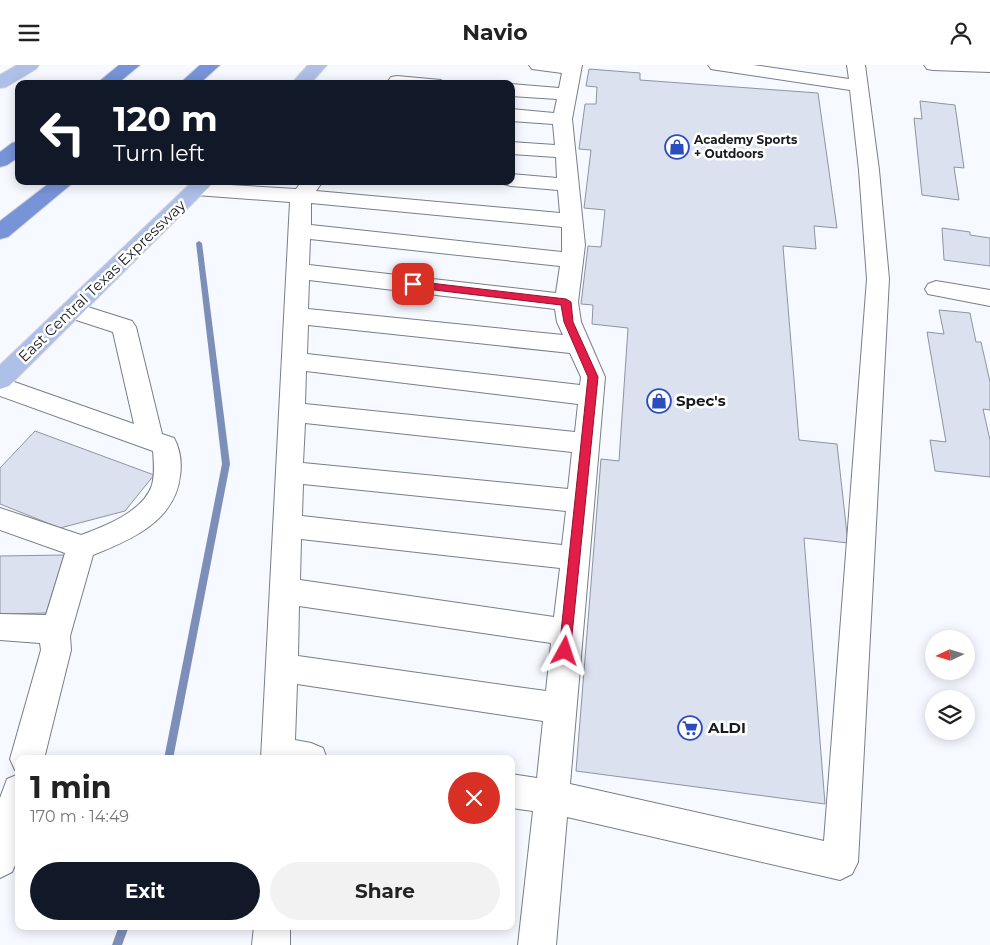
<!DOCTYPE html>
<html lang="en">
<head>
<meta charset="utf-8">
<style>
  body { margin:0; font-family:Montserrat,sans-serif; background:#f2f2f2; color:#222; height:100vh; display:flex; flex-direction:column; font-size:19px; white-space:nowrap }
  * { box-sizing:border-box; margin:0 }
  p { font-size:16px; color:#767676 }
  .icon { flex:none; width:28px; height:28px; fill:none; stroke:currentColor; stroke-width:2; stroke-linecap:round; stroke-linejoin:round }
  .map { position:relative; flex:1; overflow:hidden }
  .panel { position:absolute; left:15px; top:690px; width:500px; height:175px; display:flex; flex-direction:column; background:#fff; border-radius:10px; box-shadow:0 2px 12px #0003 }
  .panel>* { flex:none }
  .hud { position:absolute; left:15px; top:15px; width:500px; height:105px; border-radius:10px; box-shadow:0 2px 12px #0003; background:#111827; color:#fff; overflow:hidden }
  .needle { width:32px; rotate:266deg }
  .controls { position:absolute; left:925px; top:565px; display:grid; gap:10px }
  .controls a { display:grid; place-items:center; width:50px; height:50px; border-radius:50%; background:#fff; box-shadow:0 2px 12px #0003; font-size:25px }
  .pin { position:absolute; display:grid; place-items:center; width:42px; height:42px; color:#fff; margin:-21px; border-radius:10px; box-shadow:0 2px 8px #0006 }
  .me { position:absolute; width:55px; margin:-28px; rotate:5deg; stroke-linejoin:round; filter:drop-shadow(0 0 4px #0008) }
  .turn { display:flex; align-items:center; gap:18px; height:105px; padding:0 15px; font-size:22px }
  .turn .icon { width:65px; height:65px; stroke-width:2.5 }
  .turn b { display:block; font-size:35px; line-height:42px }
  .round { display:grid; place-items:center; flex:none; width:52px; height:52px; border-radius:26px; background:#f2f2f2 }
  .headline { display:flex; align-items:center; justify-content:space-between; height:85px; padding:0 15px }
  h1 { font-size:30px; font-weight:700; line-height:38px }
  .button { display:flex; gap:10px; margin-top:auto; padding:10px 15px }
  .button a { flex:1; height:58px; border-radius:30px; background:#111827; color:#fff; font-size:20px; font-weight:700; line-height:58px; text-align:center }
  .button a+a { background:#f2f2f2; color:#222 }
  header { display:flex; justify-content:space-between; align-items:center; height:65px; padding:0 15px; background:#fff; font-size:22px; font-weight:700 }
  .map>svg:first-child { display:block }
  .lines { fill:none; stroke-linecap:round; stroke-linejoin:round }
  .stream { fill:#7d8fb9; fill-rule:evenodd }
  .building { fill:#dbe1ef; stroke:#8e94a1 }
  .minor-casing { stroke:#787e8a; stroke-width:2 }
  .major-casing { stroke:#d6d6d7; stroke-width:2 }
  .highway-casing { stroke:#d6d6d7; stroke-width:2 }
  .minor { fill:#fff; fill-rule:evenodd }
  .major { fill:#aebfe8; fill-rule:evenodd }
  .highway { fill:#7894d8; fill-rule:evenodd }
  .route { fill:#e11d48; stroke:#92132f }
  .labels { text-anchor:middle; stroke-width:5; stroke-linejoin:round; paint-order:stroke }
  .far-poi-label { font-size:12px; font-weight:bold; fill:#191b20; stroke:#fff; text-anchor:start }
  .street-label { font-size:15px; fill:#191b20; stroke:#fff }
  .poi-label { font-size:15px; font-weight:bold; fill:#191b20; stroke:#fff; text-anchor:start }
</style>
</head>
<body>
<header><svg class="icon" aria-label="menu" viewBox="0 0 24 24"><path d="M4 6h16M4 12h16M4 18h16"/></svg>Navio<svg class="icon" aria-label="person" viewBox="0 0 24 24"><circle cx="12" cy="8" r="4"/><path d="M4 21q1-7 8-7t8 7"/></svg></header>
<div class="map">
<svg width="990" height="880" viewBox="0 0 990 880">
  <rect width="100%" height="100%" fill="#f6f9ff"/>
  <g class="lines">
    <g class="stream">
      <polygon points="199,176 202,178 230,399 173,694 164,694 222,399 196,178"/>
      <polygon points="119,861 129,861 122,880 112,880"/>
    </g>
  </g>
  <g class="building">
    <polygon points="589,4 640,8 640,15 818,28 837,163 814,161 816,184 783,181 799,375 837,379 848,478 804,473 825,739 576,706 601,394 619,396 628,263 592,259 593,240 581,239 588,181 601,182 605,145 584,143 591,85 579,84 585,39 596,39 597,22 586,21"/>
    <polygon points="920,36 955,40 964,103 954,102 959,135 922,130 914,53 922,54"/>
    <polygon points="942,163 970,167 970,170 990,173 990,201 944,195"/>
    <polygon points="939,245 970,248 976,277 981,277 990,317 990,345 983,344 990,375 990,412 935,406 930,375 946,377 927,267 944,269"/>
    <polygon points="35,366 154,410 125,446 60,463 0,439 0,403"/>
    <polygon points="64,490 46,548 0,549 0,491"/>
  </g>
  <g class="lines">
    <g class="minor-casing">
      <g id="minor">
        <path d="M529 0H582L572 54 585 180 578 237 581 257 605 312 570 719 824 776 867 214 859 105 850 25 717 5 711 4 708 0H753L849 14 847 0H865L879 105 889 214 858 797 852 809 840 815 567 752 556 880H518L533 746 511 743V709L537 713 543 656 297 619 295 675 311 678 323 683 327 694H261L290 137 196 130 189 128 186 124 189 120 196 118 296 124 302 116H323L316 126 560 148 558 125 511 121 504 119 502 116H511V109L557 113 556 92 511 89V77L555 80 553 59 511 56V44L554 48 557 34 511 31V19L559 23 562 8 532 4ZM311 138 562 162V187L311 160ZM310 174 560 201 556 228 309 200ZM309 215 555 244 557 257 563 270 308 244ZM308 260 570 288 581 312 580 320 307 289ZM306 306 578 339 575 367 305 339ZM305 358 572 387 568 424 303 398ZM303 419 566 446 562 480 302 451ZM301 474 560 503 554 552 300 515ZM299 541 551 578 546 626 298 591Z"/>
        <polygon points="924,0 990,0 990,7 933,5 927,4"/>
        <polygon points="397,11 441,15 444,19 390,19 388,16 391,12"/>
        <polygon points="936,216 990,225 990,241 928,229 925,224 928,219"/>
        <path d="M72 237 132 256 136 262 162 369 174 373C180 384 182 398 180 411 175 456 131 475 93 490L70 571 71 585 44 694H19V707L15 705 10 694 41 585 40 578 0 575V549L46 550 65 488 0 465V443L81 470C105 461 143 447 152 420 155 409 154 397 153 386L0 331V312L134 359 113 267 64 251 60 245 64 239Z"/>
        <polygon points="19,709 19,791 12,807 0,813 0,733 7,714"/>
        <polygon points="254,861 290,861 290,880 252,880"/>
      </g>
    </g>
    <g class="major-casing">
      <g id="major">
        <polygon points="17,0 39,0 36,4 6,22 0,23 0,10"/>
        <polygon points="308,0 327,0 310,19 291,19"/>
        <polygon points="193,116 215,116 9,321 0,324 0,300"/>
      </g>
    </g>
    <g class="highway-casing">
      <g id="highway">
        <polygon points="119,0 140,0 117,19 96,19"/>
        <polygon points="200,0 220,0 199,19 179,19"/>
        <polygon points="19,76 19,92 7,100 0,102 0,87 12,78"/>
        <polygon points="52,116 75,116 8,172 0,174 0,156"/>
      </g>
    </g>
    <use href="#minor" class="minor"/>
    <use href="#major" class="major"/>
    <use href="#highway" class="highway"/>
  </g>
  <polygon class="route" points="413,216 566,234 571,237 573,257 598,312 570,590 565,592 561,590 559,586 588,312 564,257 561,240 409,222 409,217"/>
  <defs>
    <g id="shop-ring" transform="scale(1.25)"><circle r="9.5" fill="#fff" stroke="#2c4dbd" stroke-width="1.5"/><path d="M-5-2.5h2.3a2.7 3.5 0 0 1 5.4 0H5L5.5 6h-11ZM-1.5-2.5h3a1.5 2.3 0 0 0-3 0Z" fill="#2c4dbd"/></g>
    <g id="supermarket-ring" transform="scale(1.25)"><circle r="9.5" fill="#fff" stroke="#2c4dbd" stroke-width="1.5"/><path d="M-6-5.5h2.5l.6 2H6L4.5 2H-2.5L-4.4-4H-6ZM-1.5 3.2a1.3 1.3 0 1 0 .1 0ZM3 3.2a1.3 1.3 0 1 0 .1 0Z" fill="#2c4dbd"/></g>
  </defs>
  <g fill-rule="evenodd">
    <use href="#shop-ring" x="677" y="82"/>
    <use href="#shop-ring" x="659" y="336"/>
    <use href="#supermarket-ring" x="690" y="663"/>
  </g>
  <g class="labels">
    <g class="far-poi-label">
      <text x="694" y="79">Academy Sports<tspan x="694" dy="14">+ Outdoors</tspan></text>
    </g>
    <g class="street-label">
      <text transform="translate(102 216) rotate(-44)" y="5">East Central Texas Expressway</text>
    </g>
    <g class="poi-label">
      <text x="676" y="341">Spec's</text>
      <text x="708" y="668">ALDI</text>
    </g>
  </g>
</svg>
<div class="controls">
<a><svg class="needle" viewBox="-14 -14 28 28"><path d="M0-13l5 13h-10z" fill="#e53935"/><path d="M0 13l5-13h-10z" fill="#767676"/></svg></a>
<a><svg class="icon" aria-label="layers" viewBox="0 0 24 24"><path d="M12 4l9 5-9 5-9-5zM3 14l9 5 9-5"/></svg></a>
</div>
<div class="pin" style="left:413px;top:219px;background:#d93025"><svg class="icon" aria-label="arrive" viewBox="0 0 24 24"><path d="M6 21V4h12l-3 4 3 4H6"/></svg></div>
<svg class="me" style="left:565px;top:586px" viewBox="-20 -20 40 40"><path d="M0-17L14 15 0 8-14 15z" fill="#e11d48" stroke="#fff" stroke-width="4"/></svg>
<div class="hud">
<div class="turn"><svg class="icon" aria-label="left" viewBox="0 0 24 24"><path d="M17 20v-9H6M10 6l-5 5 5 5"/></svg><div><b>120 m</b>Turn left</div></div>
</div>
<section class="panel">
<div class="headline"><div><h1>1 min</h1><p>170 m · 14:49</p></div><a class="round" style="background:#d93025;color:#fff"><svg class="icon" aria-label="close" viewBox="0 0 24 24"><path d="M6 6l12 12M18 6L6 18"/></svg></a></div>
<div class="button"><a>Exit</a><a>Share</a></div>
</section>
</div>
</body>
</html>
